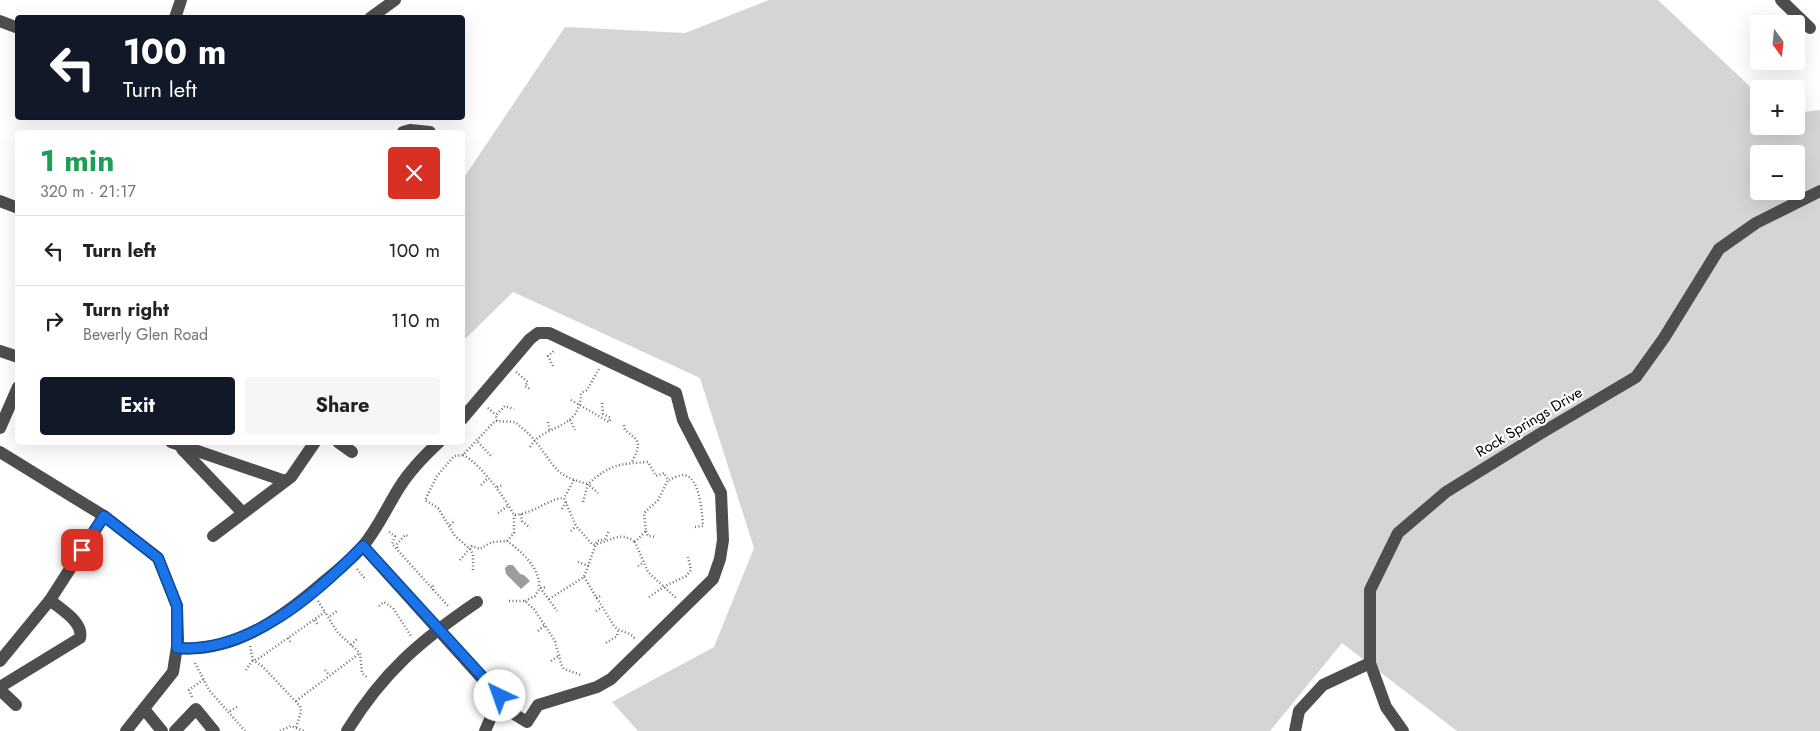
<!DOCTYPE html>
<html lang="en">
<head>
<meta charset="utf-8">
<style>
  body { margin:0; font-family:Jost,sans-serif; background:#f6f6f6; color:#222; height:100vh; display:flex; flex-direction:column; font-size:19px; white-space:nowrap }
  * { box-sizing:border-box; margin:0 }
  p { font-size:16px; color:#767676 }
  .icon { flex:none; width:28px; height:28px; fill:none; stroke:currentColor; stroke-width:2; stroke-linecap:round; stroke-linejoin:round }
  .map { position:relative; flex:1; overflow:hidden }
  .drawer { position:absolute; left:15px; top:130px; width:450px; height:315px; display:flex; flex-direction:column; background:#fff; border-radius:5px; box-shadow:0 5px 20px #0002 }
  .drawer>* { flex:none }
  .hud { position:absolute; left:15px; top:15px; width:450px; height:105px; border-radius:5px; box-shadow:0 5px 20px #0002; background:#111827; color:#fff; overflow:hidden }
  .needle { width:32px; rotate:165deg }
  .buttons { position:absolute; left:1750px; top:15px; display:grid; gap:10px }
  .buttons a { display:grid; place-items:center; width:55px; height:55px; border-radius:5px; background:#fff; box-shadow:0 5px 20px #0002; font-size:25px }
  .pin { position:absolute; display:grid; place-items:center; width:42px; height:42px; color:#fff; margin:-21px; border-radius:10px; box-shadow:0 2px 8px #0006 }
  .me { position:absolute; width:55px; margin:-28px; rotate:318deg; stroke-linejoin:round; filter:drop-shadow(0 0 4px #0008) }
  .turn { display:flex; align-items:center; gap:18px; height:105px; padding:0 25px; font-size:22px }
  .turn .icon { width:65px; height:65px; stroke-width:2.5 }
  .turn b { display:block; font-size:35px; line-height:42px }
  .round { display:grid; place-items:center; flex:none; width:52px; height:52px; border-radius:5px; background:#f6f6f6 }
  .overview { display:flex; align-items:center; justify-content:space-between; height:85px; padding:0 25px }
  h1 { font-size:30px; font-weight:700; line-height:38px; color:#1e9e55 }
  .action { display:flex; gap:10px; margin-top:auto; padding:10px 25px }
  .action a { flex:1; height:58px; border-radius:5px; background:#111827; color:#fff; font-size:20px; font-weight:700; line-height:58px; text-align:center }
  .action a+a { background:#f6f6f6; color:#222 }
  ul { padding:0; list-style:none }
  li { display:flex; align-items:center; gap:15px; height:70px; padding:0 25px; border-top:1px solid #e0e0e0 }
  li div { flex:1 }
  li b { display:block; font-size:19px }
  li em { font-style:normal }
  .map>svg:first-child { display:block }
  .green { fill:#d5d5d5; fill-rule:evenodd }
  .water { fill:#9c9c9c }
  .lines { fill:none; stroke-linecap:round; stroke-linejoin:round }
  .path { stroke:#707070; stroke-width:2.5; stroke-dasharray:1 2.5; stroke-linecap:butt }
  .minor { stroke:#4e4e4e; stroke-width:12 }
  .route-casing { stroke:#114b97; stroke-width:12 }
  .route { stroke:#1a73e8; stroke-width:9 }
  .labels { text-anchor:middle; stroke-width:4.5; stroke-linejoin:round; paint-order:stroke }
  .street-label { font-size:15px; fill:#000; stroke:#fff }
</style>
</head>
<body>
<div class="map">
<svg width="1820" height="731" viewBox="0 0 1820 731">
  <rect width="100%" height="100%" fill="#fff"/>
  <path class="green" d="M769 0H1658L1759 95V126H1796V113L1820 110V731H1457L1342 643 1270 731H638L612 702 714 647 754 548 700 378 513 292 463 341V179L565 27 685 33ZM1759 154H1796V191H1759Z"/>
  <polygon class="water" points="508,565 513,565 520,574 524,575 530,581 521,589 506,574 505,568"/>
  <g class="lines">
    <g class="path">
      <polyline points="553,366 548,356 555,350"/>
      <polyline points="516,372 528,382 525,386 530,389"/>
      <polyline points="571,400 609,422 611,418"/>
      <polyline points="602,403 603,414 611,418"/>
      <polyline points="488,408 496,415"/>
      <polyline points="570,420 575,430"/>
      <polyline points="497,421 496,415 505,406 514,409"/>
      <polyline points="548,422 550,431"/>
      <path d="M624 425 625 430C641 442 641 443 632 462"/>
      <polyline points="478,442 491,456"/>
      <path d="M530 447C544 423 580 432 581 393L587 390 599 369"/>
      <path d="M463 455C479 462 506 499 514 515 536 513 547 499 564 498"/>
      <path d="M574 480 564 498 576 526 593 545C610 542 620 530 635 542"/>
      <path d="M669 480C673 478 679 475 684 475 700 477 702 513 703 526L695 527"/>
      <polyline points="481,485 487,479"/>
      <polyline points="497,487 503,485"/>
      <polyline points="583,502 588,484 598,493"/>
      <polyline points="562,509 566,502"/>
      <polyline points="498,513 509,505"/>
      <polyline points="521,514 522,521 530,528"/>
      <polyline points="450,525 455,520"/>
      <polyline points="571,531 576,526"/>
      <polyline points="646,531 648,536 656,537"/>
      <polyline points="389,532 395,536 392,544 449,607"/>
      <path d="M507 541C521 551 540 568 539 586L557 611"/>
      <polyline points="397,548 397,544 405,535 409,536"/>
      <polyline points="460,560 472,546 480,549 492,542 507,541 514,533 514,515"/>
      <polyline points="578,562 589,566"/>
      <polyline points="638,566 644,562"/>
      <polyline points="357,569 366,580"/>
      <path d="M473 570V554L470 549 455 536 438 508 425 500 437 476 454 456 463 455 495 421 515 422C522 428 530 434 535 441 556 466 552 475 588 484 611 464 618 464 648 462L656 476 664 473 668 480 658 500 644 513 646 531 635 542 648 572 677 599"/>
      <path d="M584 577 614 626C621 633 629 631 635 639"/>
      <polyline points="433,590 433,585"/>
      <polyline points="649,597 665,586 686,576 691,570 688,557"/>
      <polyline points="596,598 601,596"/>
      <polyline points="549,599 584,577 597,541 605,539 609,531"/>
      <polyline points="318,601 325,612"/>
      <polyline points="509,601 525,601 534,609 555,641 561,664 564,669 581,675"/>
      <polyline points="525,601 535,596 540,588 547,587"/>
      <polyline points="379,606 384,602 393,608 411,636"/>
      <polyline points="596,611 602,607"/>
      <polyline points="330,616 337,611"/>
      <polyline points="315,620 318,625"/>
      <polyline points="538,631 545,625"/>
      <polyline points="288,638 291,643"/>
      <polyline points="606,643 617,636 618,631"/>
      <polyline points="351,645 357,639"/>
      <polyline points="250,646 253,660 262,666 300,706 301,711 296,728"/>
      <polyline points="551,661 560,655"/>
      <polyline points="195,663 209,690 245,731"/>
      <polyline points="246,670 253,660 258,659 325,612 338,633 360,653 362,673 368,678"/>
      <polyline points="325,670 329,675"/>
      <polyline points="192,697 189,690 204,679"/>
      <polyline points="296,701 360,653"/>
      <polyline points="230,711 237,707"/>
      <polyline points="280,731 291,726 304,731"/>
    </g>
    <g class="minor">
      <polyline points="1781,0 1810,28"/>
      <polyline points="175,18 181,0"/>
      <polyline points="370,18 395,0"/>
      <polyline points="0,21 18,28"/>
      <polyline points="403,132 410,130 430,132"/>
      <polyline points="0,201 18,208"/>
      <polyline points="0,351 18,357"/>
      <polyline points="0,428 18,387"/>
      <polyline points="171,442 285,481"/>
      <polyline points="338,442 352,452"/>
      <polyline points="182,449 243,513"/>
      <polyline points="0,452 104,516 158,558 177,606 178,640 173,672 126,731"/>
      <polyline points="213,536 291,477 315,442"/>
      <polyline points="363,546 514,714 527,722 538,705 597,687 611,679 713,579 720,559 723,540 721,493 683,420 676,393 549,333 538,333 530,339 462,419"/>
      <path d="M177 648C234 653 280 619 321 584 336 572 351 560 363 546 378 528 387 507 399 488 410 470 424 456 439 442"/>
      <polyline points="0,661 50,600 104,516"/>
      <path d="M0 687 80 638C84 622 60 609 50 600"/>
      <polyline points="0,690 16,705"/>
      <polyline points="144,709 162,731"/>
      <polyline points="175,731 196,709 214,731"/>
      <path d="M347 731C383 672 421 640 477 602"/>
      <polyline points="485,731 500,696"/>
      <polyline points="1295,731 1299,711 1323,685 1370,663"/>
      <polyline points="1403,731 1386,707 1370,663 1370,590 1398,533 1446,492 1543,432 1636,377 1664,338 1719,249 1756,223 1820,191"/>
    </g>
  </g>
  <g class="lines">
    <g class="route-casing">
      <path id="route" d="M82 550 104 516 158 558 177 606V648C248 654 316 594 363 546L500 696"/>
    </g>
    <use href="#route" class="route"/>
  </g>
  <g class="labels">
    <g class="street-label">
      <text transform="translate(1529 422) rotate(-31)" y="5">Rock Springs Drive</text>
    </g>
  </g>
</svg>
<div class="buttons">
<a><svg class="needle" viewBox="-14 -14 28 28"><path d="M0-13l5 13h-10z" fill="#e53935"/><path d="M0 13l5-13h-10z" fill="#767676"/></svg></a>
<a>+</a>
<a>−</a>
</div>
<div class="pin" style="left:82px;top:550px;background:#d93025"><svg class="icon" aria-label="arrive" viewBox="0 0 24 24"><path d="M6 21V4h12l-3 4 3 4H6"/></svg></div>
<svg class="me" style="left:500px;top:696px" viewBox="-20 -20 40 40"><circle r="19" fill="#fff"/><path d="M0-13L10 11 0 6-10 11z" fill="#1a73e8"/></svg>
<div class="hud">
<div class="turn"><svg class="icon" aria-label="left" viewBox="0 0 24 24"><path d="M17 20v-9H6M10 6l-5 5 5 5"/></svg><div><b>100 m</b>Turn left</div></div>
</div>
<section class="drawer">
<div class="overview"><div><h1>1 min</h1><p>320 m · 21:17</p></div><a class="round" style="background:#d93025;color:#fff"><svg class="icon" aria-label="close" viewBox="0 0 24 24"><path d="M6 6l12 12M18 6L6 18"/></svg></a></div>
<ul>
<li><svg class="icon" aria-label="left" viewBox="0 0 24 24"><path d="M17 20v-9H6M10 6l-5 5 5 5"/></svg><div><b>Turn left</b></div><em>100 m</em></li>
<li><svg class="icon" aria-label="right" viewBox="0 0 24 24"><path d="M7 20v-9h11M14 6l5 5-5 5"/></svg><div><b>Turn right</b><p>Beverly Glen Road</p></div><em>110 m</em></li>
</ul>
<div class="action"><a>Exit</a><a>Share</a></div>
</section>
</div>
</body>
</html>
